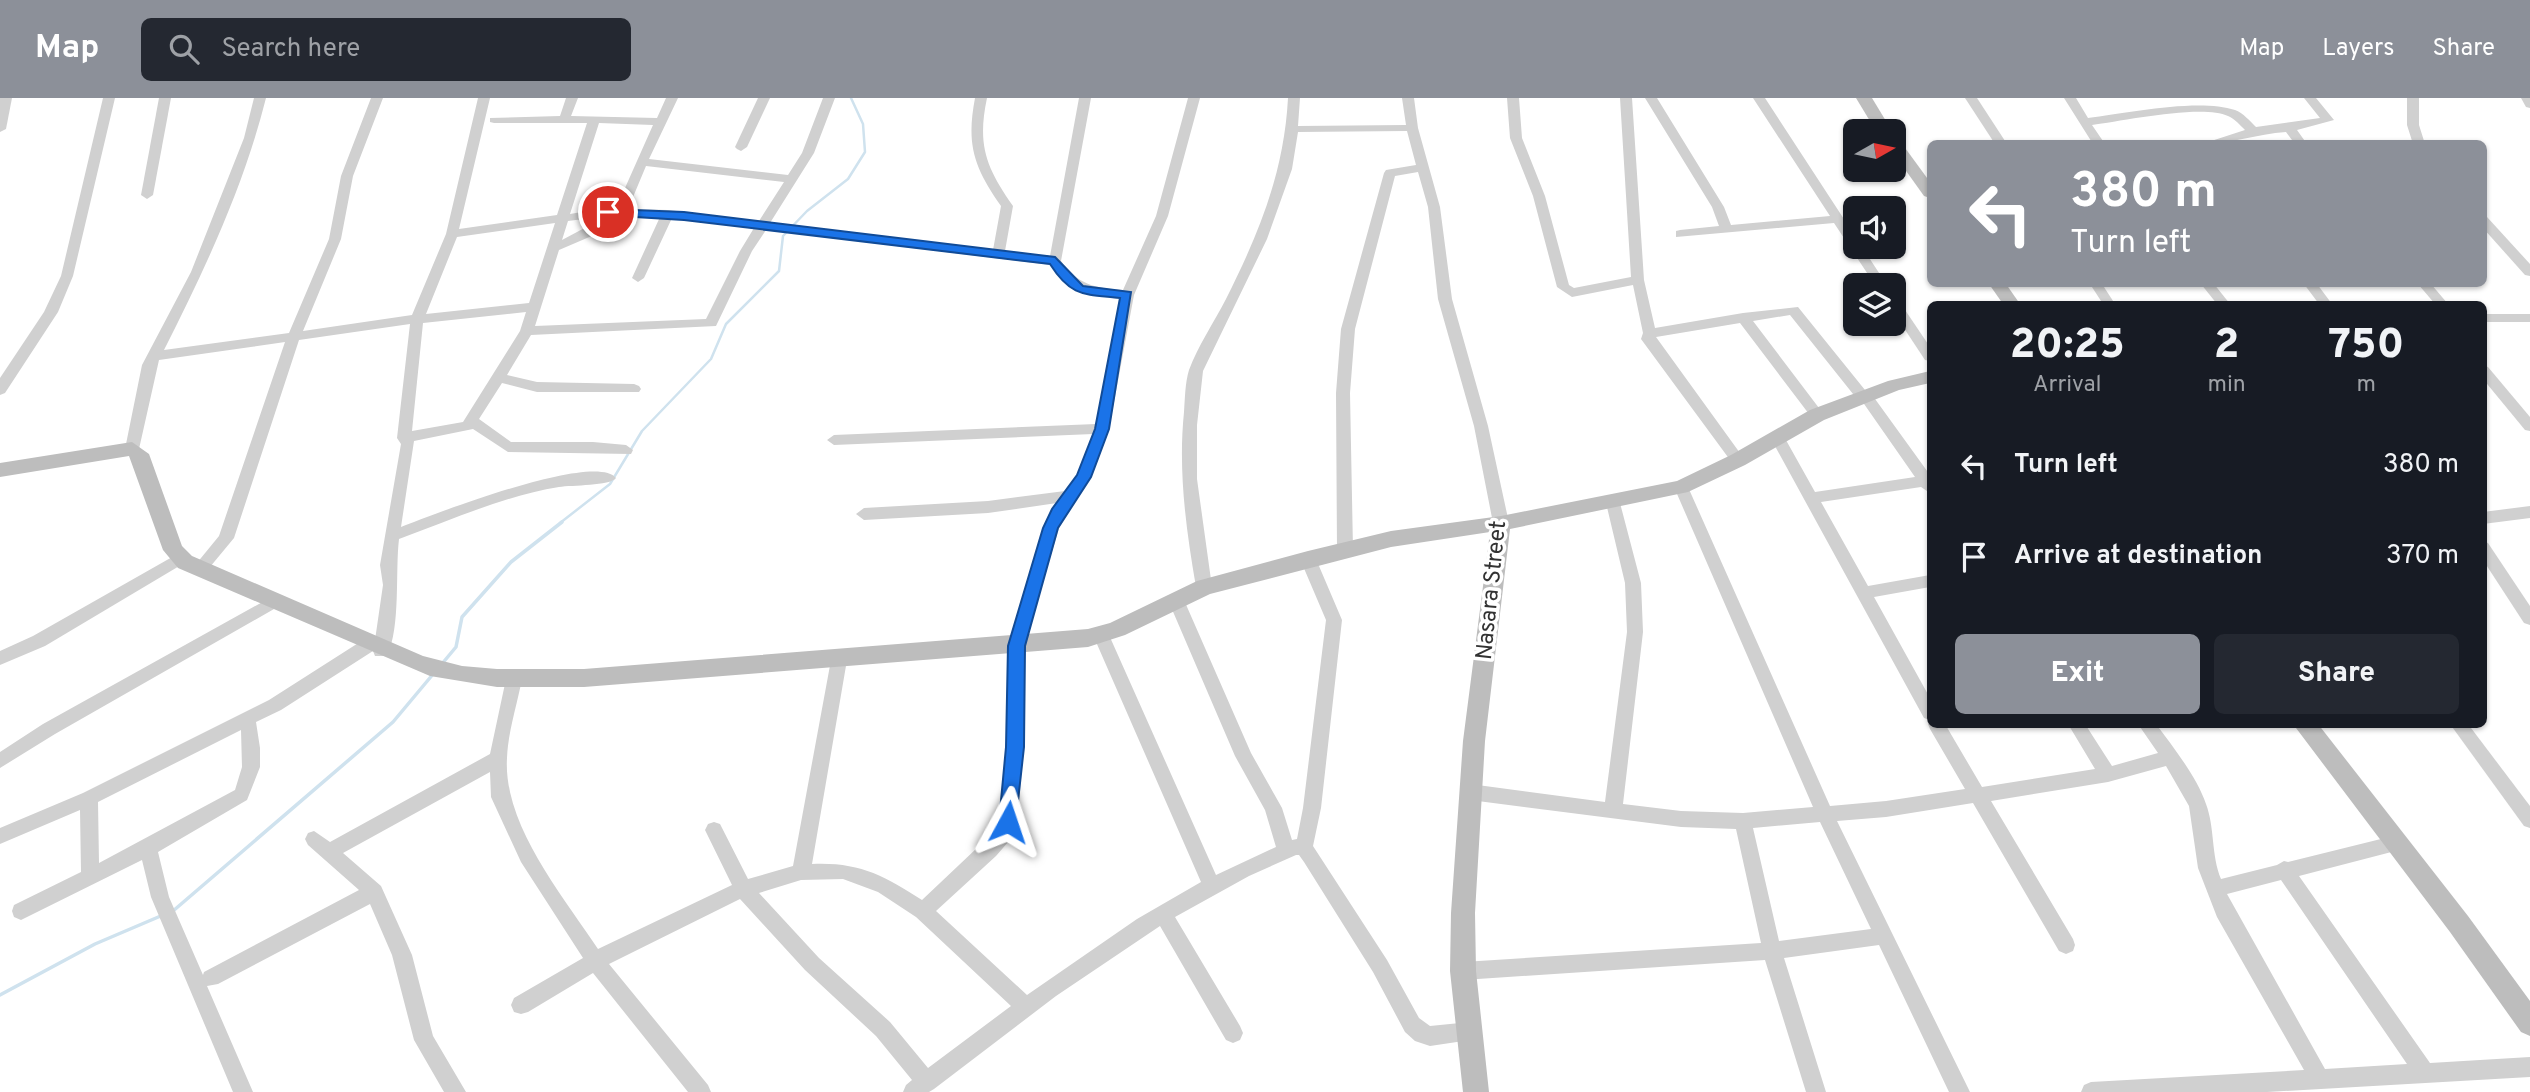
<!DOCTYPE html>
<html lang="en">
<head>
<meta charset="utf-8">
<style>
  body { margin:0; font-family:Overpass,sans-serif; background:#242831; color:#f1f3f6; height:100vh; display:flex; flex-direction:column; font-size:26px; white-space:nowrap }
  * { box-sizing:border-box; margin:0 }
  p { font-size:23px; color:#9ea1a6 }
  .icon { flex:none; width:38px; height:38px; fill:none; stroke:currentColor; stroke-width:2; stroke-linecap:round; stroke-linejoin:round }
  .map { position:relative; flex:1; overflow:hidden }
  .side { position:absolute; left:1927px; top:203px; width:560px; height:427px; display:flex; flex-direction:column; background:#171b24; border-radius:10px; box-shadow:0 2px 5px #0004 }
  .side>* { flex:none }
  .top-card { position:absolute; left:1927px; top:42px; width:560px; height:147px; border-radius:10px; box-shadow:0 2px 5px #0004; background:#8c9099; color:#fff; overflow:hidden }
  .needle { width:46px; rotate:81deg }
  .controls { position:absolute; left:1843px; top:21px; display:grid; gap:14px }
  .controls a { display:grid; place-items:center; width:63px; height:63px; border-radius:10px; background:#171b24; box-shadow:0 2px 5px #0004; font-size:35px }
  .pin { position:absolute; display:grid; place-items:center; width:60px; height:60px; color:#fff; margin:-30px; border:4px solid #fff; border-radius:50%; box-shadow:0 2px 7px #0007 }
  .me { position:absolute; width:77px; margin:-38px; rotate:5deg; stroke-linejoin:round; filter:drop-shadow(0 0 5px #0008) }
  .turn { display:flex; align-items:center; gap:24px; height:147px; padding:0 28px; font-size:32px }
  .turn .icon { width:91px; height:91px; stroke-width:2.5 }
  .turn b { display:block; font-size:49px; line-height:60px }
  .eta { display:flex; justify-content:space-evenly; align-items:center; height:119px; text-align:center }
  .eta b { font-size:42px; font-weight:800; line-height:49px }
  .cta { display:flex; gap:14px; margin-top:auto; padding:14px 28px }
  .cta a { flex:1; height:80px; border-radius:10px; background:#8c9099; color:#fff; font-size:28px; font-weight:800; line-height:80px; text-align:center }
  .cta a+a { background:#242831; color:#f1f3f6 }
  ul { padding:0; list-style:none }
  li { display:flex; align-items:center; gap:21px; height:91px; padding:0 28px }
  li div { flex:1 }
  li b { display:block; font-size:26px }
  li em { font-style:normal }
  header { display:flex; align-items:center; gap:42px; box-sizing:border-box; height:98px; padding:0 35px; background:#8c9099; color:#fff }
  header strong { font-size:33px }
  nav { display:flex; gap:38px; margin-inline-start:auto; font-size:24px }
  .search { width:490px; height:63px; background:#242831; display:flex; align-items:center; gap:18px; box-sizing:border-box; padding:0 24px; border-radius:10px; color:#9ea1a6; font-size:26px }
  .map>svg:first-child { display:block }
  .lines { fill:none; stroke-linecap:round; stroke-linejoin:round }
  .stream-far1 { stroke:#cfe2ee; stroke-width:2.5 }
  .stream { stroke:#cfe2ee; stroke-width:3.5 }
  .street { fill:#d0d0d0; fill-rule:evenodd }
  .secondary { fill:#bdbdbd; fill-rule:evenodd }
  .route { fill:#1a73e8; stroke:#114b97; stroke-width:2 }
  .labels { text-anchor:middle; stroke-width:7; stroke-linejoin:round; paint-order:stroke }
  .street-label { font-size:23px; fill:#333; stroke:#fff }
</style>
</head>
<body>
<header>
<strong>Map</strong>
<div class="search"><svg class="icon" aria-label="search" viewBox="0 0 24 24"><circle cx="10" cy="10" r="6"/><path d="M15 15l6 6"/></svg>Search here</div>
<nav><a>Map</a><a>Layers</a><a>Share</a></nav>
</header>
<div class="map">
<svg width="2530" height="994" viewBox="0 0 2530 994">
  <rect width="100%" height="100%" fill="#fff"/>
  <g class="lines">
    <polyline class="stream-far1" points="560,425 610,386 642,333 711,261 726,226 779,173 783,138 807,113 848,81 865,54 863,26 851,0"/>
    <g class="stream">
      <polyline points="441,567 456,549 462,519 511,464 562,424"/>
      <polyline points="173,813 393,624 434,575"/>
      <polyline points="0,897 95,846 163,817"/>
    </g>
    <g class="street">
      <polygon points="0,0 12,0 6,31 0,34"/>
      <polygon points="103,0 115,0 73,178 58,214 5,295 0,297 0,280 44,214 61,178"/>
      <polygon points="159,0 171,0 153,97 147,101 141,97"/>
      <path d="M254 0H266C244 88 205 171 164 252L289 235 329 141 341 78 371 0H383L353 78 341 141 303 233 412 217 446 136 478 0H490L459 131 557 117 587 25H494L490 24V20L560 18 566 0H578L571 18 657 20 666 0H678L649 61 788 77 802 55 823 0H835L814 55 770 125 993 152 1001 108C974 69 966 47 975 0H987C977 47 986 69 1013 108L1005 153 1050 158 1079 0H1091L1061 163C1078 187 1095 190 1123 192L1156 118 1188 0H1200L1168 118 1134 197 1109 331 1090 379 1059 430 1024 548V649L1017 724 1009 743 996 758 936 813 1027 897 1137 821 1201 784 1093 537 1095 532H1107L1109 537 1216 777 1276 749 1265 712 1235 658 1168 502 1170 498H1182L1184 502 1251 655 1282 710 1292 742 1297 741 1303 710 1326 522 1300 461 1308 455 1316 461 1342 522 1321 710 1313 748 1387 862 1419 920 1430 928 1470 924 1477 927 1480 934 1477 941 1430 948 1415 943 1405 934 1373 874 1304 764 1299 757H1296L1249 778 1175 819 1240 928 1243 935 1240 942 1233 945 1226 942 1160 828 1056 898 934 991 929 994H903L906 987 912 982 876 938 805 872 740 801 609 866 708 987 711 994H688L593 875 528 914 521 916 514 914 511 907 514 900 583 860 521 764 491 699 490 674 343 755 381 788 412 857 433 938 466 994H444L414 942 392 857 370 806 218 886 207 888 253 994H233L151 799 142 762 21 822 14 819 12 813 14 807 81 774 80 712 0 746V730L83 695 269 602 363 542H375L383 487 380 467 401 346 397 340 410 226 299 242 234 440 205 475H195L192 471 219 438 285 244 159 262 139 351 132 356 125 351 142 267 191 174 244 40ZM599 25 653 27 617 108 570 116ZM646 68 784 84 759 123 668 112 628 111ZM607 118 562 142 568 123ZM621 118 660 119 632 180 638 184 644 180 672 120 754 130 740 153 706 221 535 228 559 152 594 137ZM555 125 529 205 426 216 457 139ZM766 132 1051 167C1071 195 1087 197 1120 201L1096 326 834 337 827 342 834 347 1093 336 1077 377 1065 393 988 403 864 410 856 416 864 422 988 415 1057 405 1043 430 1008 548 1006 649 999 724 996 732 922 802C883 777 859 764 812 766L847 562 845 557H833L831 562 793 768 748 781 720 726 714 724 708 726 705 732 732 787 598 851C563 798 503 727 507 660 508 634 517 607 522 581L520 576 514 574 508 576 506 581 490 656 330 744 314 733 308 735 305 741 308 747 359 792 204 874 203 877 169 799 158 754 247 702 260 669V650L256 624 281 612 373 553 375 558H387C401 528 395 474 399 441 451 422 504 398 559 389 572 387 610 388 616 380 595 353 432 417 401 429L414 343 473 331 508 354 631 356 633 352 626 347 593 344H511L479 321 502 285 537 294H639L641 291 639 288 634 286 537 284 507 277 531 237 716 228 752 153ZM526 214 520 233 463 324 412 333 423 225ZM241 632 242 669 235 692 99 765 98 704ZM843 781 878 794 916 819 1011 908 928 970 890 924 819 860 759 795 801 782Z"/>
      <polygon points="758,0 770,0 747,49 741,53 737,51 735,49"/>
      <path d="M1288 0H1300L1298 28 1406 27 1402 0H1414L1418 30 1440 109 1452 201 1488 328 1509 425 1501 431 1493 425 1474 328 1438 201 1428 109 1418 74 1395 78 1355 231 1350 295 1353 452 1345 458 1337 452 1336 295 1341 231 1384 75 1386 72 1416 67 1407 33 1298 34 1292 71 1267 141 1203 273 1197 327V381L1212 489 1210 493H1198L1196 489C1186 431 1178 373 1184 314 1185 301 1185 285 1189 272 1198 248 1214 224 1226 201 1259 135 1284 75 1288 0Z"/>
      <path d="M1507 0H1519L1522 40 1545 98 1569 187 1574 190 1631 179 1620 0H1632L1644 182 1655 230 1743 215 1798 209 1865 292 1870 294 1930 377V395L1921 389 1821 404 1868 488 1930 477V489L1874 499 1930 600V626H1945L1982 689 2095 671 2068 626H2085L2112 668 2158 655 2138 626H2156C2173 649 2197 679 2206 706 2215 730 2211 757 2221 781L2277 767 2284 763 2288 764 2397 737 2403 739 2406 745 2403 751 2299 778 2430 965 2530 959V979L2267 994H2081L2084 987 2091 984 2304 972 2217 819 2198 770 2189 708 2166 668 2108 684 1991 703 2073 841 2075 847 2073 853 2066 856 2059 853 1973 705 1886 719 1837 723 1970 994H1949L1879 847 1784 860 1826 994H1806L1765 862 1463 882 1456 879 1453 873 1456 867 1463 864 1761 845 1736 731 1681 729 1470 702 1464 699 1461 694 1464 689 1470 686 1605 704 1627 534 1625 485 1606 405 1608 401 1613 400 1620 405 1641 485 1643 534 1623 706 1681 713 1743 715 1813 709 1674 389 1681 384 1688 389 1830 708 1886 703 1965 691 1930 631 1928 626 1930 622 1924 620 1770 339 1772 335H1782L1815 394 1915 379 1862 303 1857 301 1790 217 1753 223 1822 314 1824 317 1822 320H1812L1740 225 1656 239 1745 362 1738 367 1733 366 1641 241 1643 235 1633 187 1572 199 1557 189 1533 98 1510 40ZM1820 724 1871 831 1779 843 1753 730ZM2281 782 2407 966 2325 971 2227 796Z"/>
      <polygon points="1645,0 1657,0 1724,109 1731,127 1830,118 1753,0 1765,0 1855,138 1855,149 1862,149 1887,187 1875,187 1834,125 1676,139 1676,133 1680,132 1719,128 1712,109"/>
      <polygon points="1965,0 1977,0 2007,46 1995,46"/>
      <path d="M2064 0H2076L2088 20C2127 15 2199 0 2235 12 2243 15 2250 23 2256 29L2320 20 2304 0H2316L2334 22 2297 32 2307 46H2295L2286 34C2257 36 2230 46 2202 46L2245 32C2240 27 2235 21 2228 18 2202 6 2123 23 2092 27L2105 46H2093Z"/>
      <polygon points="2407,0 2419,0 2419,27 2425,46 2413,46 2407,27"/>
      <polygon points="2521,0 2530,0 2530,10 2526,9"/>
      <polygon points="2483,118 2487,119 2530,166 2530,178 2525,177 2483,130"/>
      <polygon points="2090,186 2102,186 2115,206 2103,206"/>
      <polygon points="2201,186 2214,186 2230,206 2217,206"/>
      <polygon points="2304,186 2317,186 2332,206 2319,206"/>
      <polygon points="2418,186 2431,186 2448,206 2435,206"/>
      <polygon points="1894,202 1899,203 1930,249 1930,263 1925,262 1894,215"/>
      <rect x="2483" y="216" width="47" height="8"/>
      <polygon points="2483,267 2488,269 2530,319 2530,333 2525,332 2483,281"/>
      <polygon points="2530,408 2530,420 2483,426 2483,414"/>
      <polygon points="2483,443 2488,445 2530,508 2530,527 2524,525 2483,462"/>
      <polygon points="181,454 189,460 186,464 45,548 0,567 0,553 33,538"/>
      <polygon points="275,497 281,499 283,503 281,507 55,636 0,670 0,654 43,626"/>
      <polygon points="2450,626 2468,626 2530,708 2530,730 2524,728"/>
    </g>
    <g class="secondary">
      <polygon points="1856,0 1872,0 1892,33 1876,33"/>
      <polygon points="1894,41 1900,43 1930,84 1930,100 1924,98 1894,56"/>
      <polygon points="1989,186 2006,186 2020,206 2003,206"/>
      <polygon points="1930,273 1930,285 1899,292 1824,322 1745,367 1688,394 1510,431 1485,643 1475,815 1476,873 1489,994 1463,994 1450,873 1451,815 1463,643 1490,434 1391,449 1210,496 1125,537 1088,549 584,589 497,589 430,578 178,470 163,452 129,358 0,379 0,365 132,344 149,356 182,448 192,458 423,558 462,568 497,571 584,571 1088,531 1110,525 1197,483 1308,453 1391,433 1501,418 1677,383 1731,357 1810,312 1888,283"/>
      <polygon points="2293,626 2318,626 2468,818 2530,903 2530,938 2521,934 2450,834"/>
    </g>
  </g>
  <path class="route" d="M608 111 684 114 1055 159 1083 188 1131 194 1109 331 1091 379 1058 430 1025 548 1024 649 1015 730H1002L999 724 1006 649 1008 548 1043 430 1052 411 1077 377 1095 331 1120 200C1084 196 1071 199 1050 166L684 122 603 117V112Z"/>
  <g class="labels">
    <g class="street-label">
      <text transform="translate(1490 492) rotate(-84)" y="8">Nasara Street</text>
    </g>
  </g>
</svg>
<div class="controls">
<a><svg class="needle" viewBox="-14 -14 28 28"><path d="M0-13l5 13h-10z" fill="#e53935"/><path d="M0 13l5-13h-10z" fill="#9ea1a6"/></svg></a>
<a><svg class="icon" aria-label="sound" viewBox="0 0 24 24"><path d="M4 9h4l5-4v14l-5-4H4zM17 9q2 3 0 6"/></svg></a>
<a><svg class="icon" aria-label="layers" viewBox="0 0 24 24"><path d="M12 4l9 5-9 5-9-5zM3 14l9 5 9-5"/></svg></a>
</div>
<div class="pin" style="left:608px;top:114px;background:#d93025"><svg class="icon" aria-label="arrive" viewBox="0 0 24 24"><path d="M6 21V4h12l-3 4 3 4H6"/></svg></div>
<svg class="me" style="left:1008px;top:724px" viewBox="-20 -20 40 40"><path d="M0-17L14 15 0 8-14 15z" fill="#1a73e8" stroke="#fff" stroke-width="4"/></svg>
<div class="top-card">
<div class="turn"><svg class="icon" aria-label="left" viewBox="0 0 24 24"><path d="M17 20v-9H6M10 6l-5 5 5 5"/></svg><div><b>380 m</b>Turn left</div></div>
</div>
<section class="side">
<div class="eta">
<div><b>20:25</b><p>Arrival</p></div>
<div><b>2</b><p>min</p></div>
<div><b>750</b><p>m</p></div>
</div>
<ul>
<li><svg class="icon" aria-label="left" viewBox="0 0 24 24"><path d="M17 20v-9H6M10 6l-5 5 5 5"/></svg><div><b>Turn left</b></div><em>380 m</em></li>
<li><svg class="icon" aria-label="arrive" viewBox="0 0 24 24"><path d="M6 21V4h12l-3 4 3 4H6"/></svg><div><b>Arrive at destination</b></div><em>370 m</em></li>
</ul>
<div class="cta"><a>Exit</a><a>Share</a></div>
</section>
</div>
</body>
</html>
